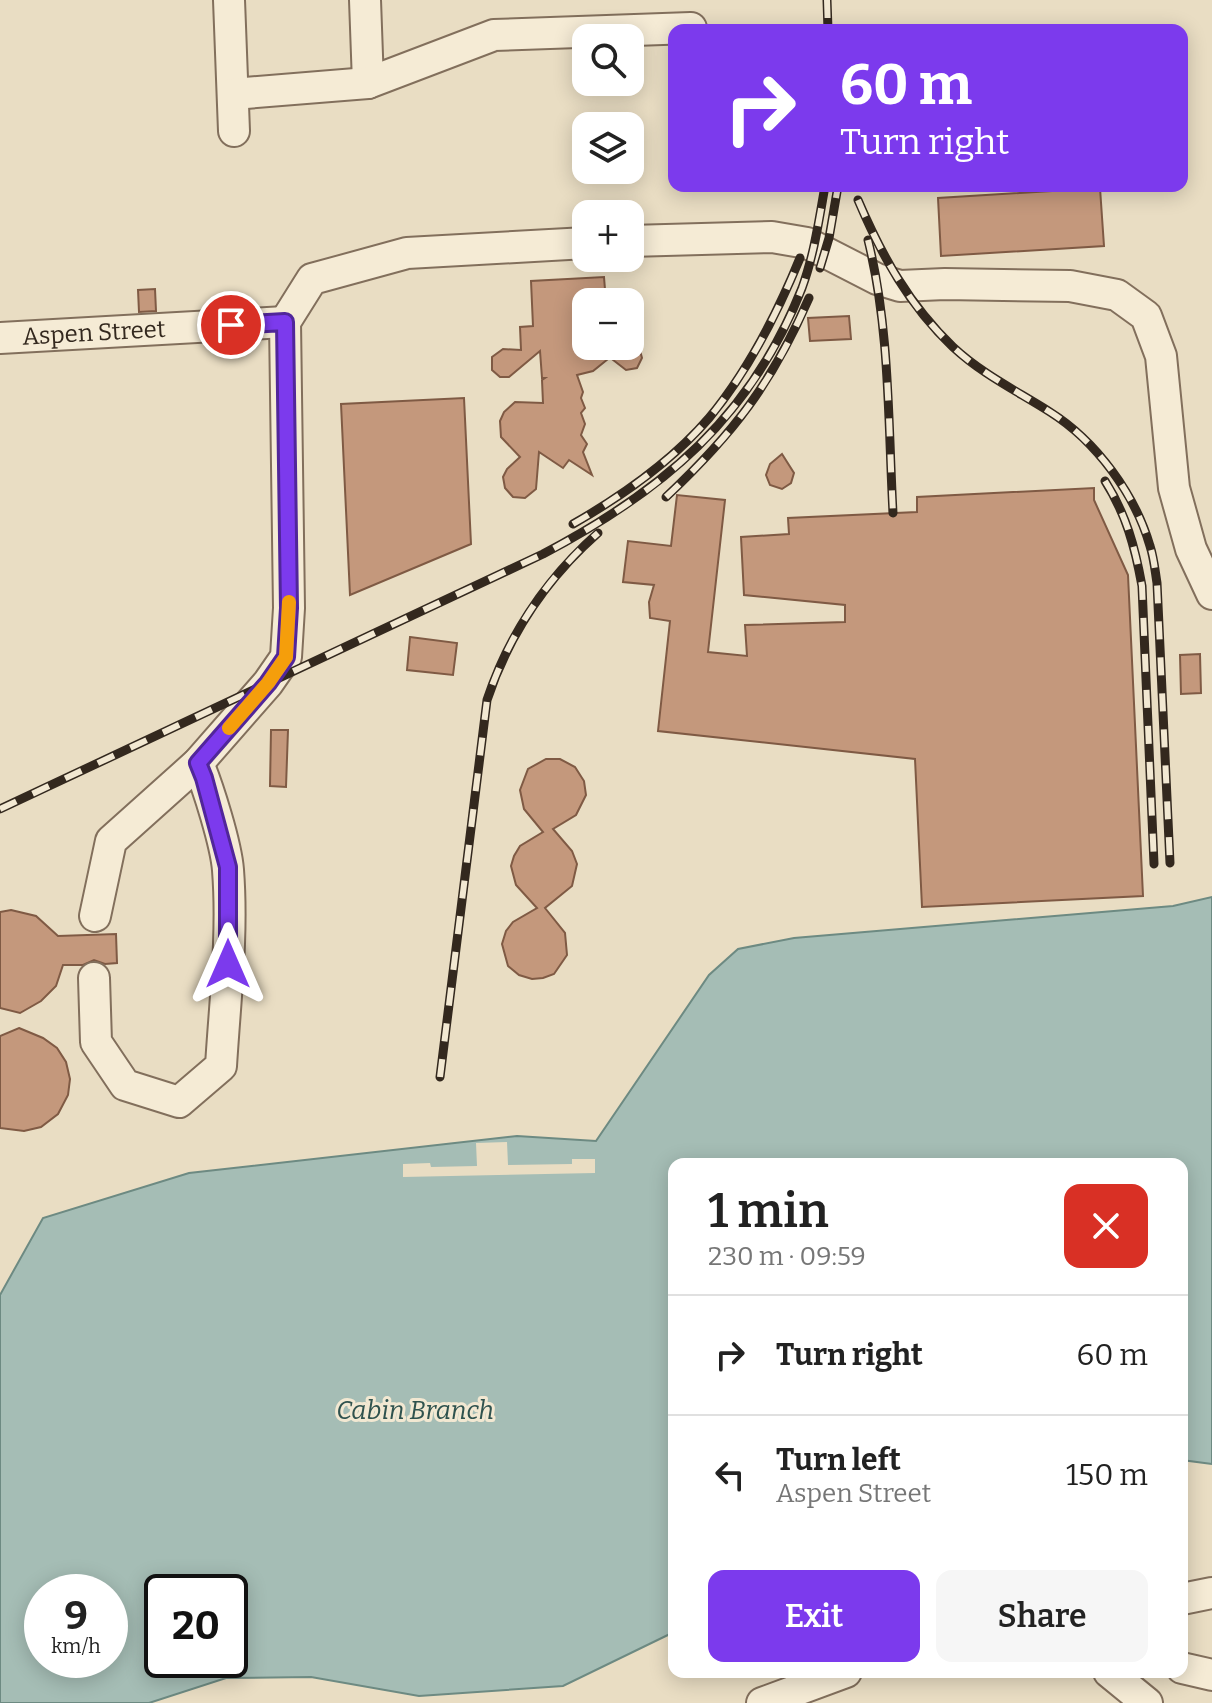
<!DOCTYPE html>
<html lang="en">
<head>
<meta charset="utf-8">
<style>
  body { margin:0; font-family:Bitter,serif; background:#f6f6f6; color:#222; height:100vh; display:flex; flex-direction:column; font-size:30px; white-space:nowrap }
  * { box-sizing:border-box; margin:0 }
  p { font-size:26px; color:#767676 }
  .icon { flex:none; width:44px; height:44px; fill:none; stroke:currentColor; stroke-width:2; stroke-linecap:round; stroke-linejoin:round }
  .map { position:relative; flex:1; overflow:hidden }
  .side { position:absolute; left:668px; top:1158px; width:520px; height:520px; display:flex; flex-direction:column; background:#fff; border-radius:16px; box-shadow:0 4px 20px #0003 }
  .side>* { flex:none }
  .guide { position:absolute; left:668px; top:24px; width:520px; height:168px; border-radius:16px; box-shadow:0 4px 20px #0003; background:#7c3aed; color:#fff; overflow:hidden }
  .fabs { position:absolute; left:572px; top:24px; display:grid; gap:16px }
  .fabs a { display:grid; place-items:center; width:72px; height:72px; border-radius:16px; background:#fff; box-shadow:0 4px 20px #0003; font-size:40px }
  .speed { position:absolute; left:24px; top:1574px; display:flex; gap:16px; font-size:40px; font-weight:700; text-align:center }
  .speed>* { display:grid; place-content:center; width:104px; height:104px; border-radius:50%; background:#fff; box-shadow:0 4px 20px #0003; line-height:1 }
  .speed small { font-size:20px; font-weight:400 }
  .speed .limit { border:4px solid #111; border-radius:12px; background:#fff; color:#111 }
  .pin { position:absolute; display:grid; place-items:center; width:68px; height:68px; color:#fff; margin:-34px; border:4px solid #fff; border-radius:50%; box-shadow:0 2px 8px #0007 }
  .me { position:absolute; width:88px; margin:-44px; rotate:0deg; stroke-linejoin:round; filter:drop-shadow(0 0 6px #0008) }
  .turn { display:flex; align-items:center; gap:28px; height:168px; padding:0 40px; font-size:36px }
  .turn .icon { width:104px; height:104px; stroke-width:2.5 }
  .turn b { display:block; font-size:56px; line-height:68px }
  .round { display:grid; place-items:center; flex:none; width:84px; height:84px; border-radius:16px; background:#f6f6f6 }
  .head { display:flex; align-items:center; justify-content:space-between; height:136px; padding:0 40px }
  h1 { font-size:48px; font-weight:600; line-height:60px }
  .button { display:flex; gap:16px; margin-top:auto; padding:16px 40px }
  .button a { flex:1; height:92px; border-radius:16px; background:#7c3aed; color:#fff; font-size:32px; font-weight:600; line-height:92px; text-align:center }
  .button a+a { background:#f6f6f6; color:#222 }
  ul { padding:0; list-style:none }
  li { display:flex; align-items:center; gap:24px; height:120px; padding:0 40px; border-top:2px solid #e0e0e0 }
  li div { flex:1 }
  li b { display:block; font-size:30px }
  li em { font-style:normal }
  .map>svg:first-child { display:block }
  .water { fill:#a5bdb5; stroke:#6d8a82; stroke-width:2; fill-rule:evenodd }
  .pier { fill:#e9ddc3 }
  .building { fill:#c4987c; stroke:#7f5a44; stroke-width:2 }
  .lines { fill:none; stroke-linecap:round; stroke-linejoin:round }
  .minor-casing { stroke:#826f5c; stroke-width:34 }
  .minor { stroke:#f5ebd5; stroke-width:30 }
  .rail-casing { stroke:#33281e; stroke-width:9 }
  .rail { stroke:#f2e8d2; stroke-width:6; stroke-dasharray:18; stroke-linecap:butt }
  .route-casing { stroke:#51269a; stroke-width:20 }
  .route { stroke:#7c3aed; stroke-width:14 }
  .slow { stroke:#f59e0b; stroke-width:14 }
  .labels { text-anchor:middle; stroke-width:6; stroke-linejoin:round; paint-order:stroke }
  .street-label { font-size:24px; fill:#33281e; stroke:#f2e8d2 }
  .water-label { font-size:26px; font-style:italic; fill:#2f524e; stroke:#f2e8d2 }
</style>
</head>
<body>
<div class="map">
<svg width="1212" height="1703" viewBox="0 0 1212 1703">
  <rect width="100%" height="100%" fill="#e9ddc3"/>
  <path class="water" d="M1212 897V1464L1182 1460V1164H674V1632L563 1686 419 1696 311 1677 226 1678 149 1703H0V1295L43 1218 189 1173 517 1136 596 1141 709 975 738 949 794 938 1173 906ZM42 1592H110V1660H42ZM162 1592H230V1660H162Z"/>
  <polygon class="pier" points="507,1142 508,1165 572,1164 572,1159 595,1159 595,1173 403,1177 403,1164 430,1163 431,1167 477,1166 476,1143"/>
  <g class="building">
    <polygon points="1100,188 1104,246 941,256 938,198"/>
    <polygon points="604,277 606,302 586,302 586,346 593,346 608,359 593,371 577,375 583,392 581,398 585,408 581,413 585,424 581,435 587,444 583,452 592,475 569,460 563,468 539,452 536,489 525,498 513,497 505,488 503,477 507,469 520,457 501,437 500,421 504,412 515,402 543,403 542,380 545,378 542,378 540,351 509,377 500,377 492,370 492,357 503,349 521,350 520,327 533,326 531,281"/>
    <polygon points="155,289 156,311 139,312 138,290"/>
    <polygon points="849,316 851,339 810,341 808,318"/>
    <polygon points="631,343 639,347 642,358 637,368 626,370 608,356 620,346 630,346"/>
    <polygon points="464,398 471,544 350,595 341,404"/>
    <polygon points="782,454 794,473 791,483 782,489 770,485 766,475 770,464"/>
    <polygon points="1094,488 1094,500 1128,575 1143,896 922,907 915,759 658,731 670,621 650,618 649,602 654,585 623,582 628,541 671,546 677,495 725,500 708,652 747,656 745,625 845,622 845,605 744,595 741,537 789,534 788,518 917,512 917,497"/>
    <polygon points="410,637 457,643 453,675 407,670"/>
    <polygon points="1200,654 1201,693 1181,694 1180,655"/>
    <polygon points="271,730 288,730 286,787 270,786"/>
    <polygon points="546,759 560,759 575,767 584,781 586,795 576,815 553,829 572,851 577,864 572,886 545,908 565,933 567,955 554,974 543,978 532,979 519,975 508,966 502,944 506,931 513,922 537,908 516,885 511,866 514,856 520,846 543,832 524,809 520,790 528,769"/>
    <polygon points="11,910 36,916 58,936 116,934 117,963 105,964 94,960 83,965 63,965 56,986 41,1001 20,1013 0,1008 0,912"/>
    <polygon points="19,1028 43,1038 57,1048 66,1062 70,1079 68,1095 58,1114 41,1127 24,1131 0,1128 0,1036"/>
  </g>
  <g class="lines">
    <g class="minor-casing">
      <g id="minor">
        <polyline points="229,0 234,131"/>
        <polyline points="365,0 368,83"/>
        <polyline points="233,94 368,83 494,35 691,28"/>
        <polyline points="630,241 772,237 807,243 877,279 900,286 945,284 1070,286 1117,295 1146,316 1161,356 1174,488 1191,549 1212,594"/>
        <path id="s1" d="M0 338 285 322"/>
        <polyline points="95,916 111,841 198,763 268,683 286,657 289,608 285,322 312,279 407,253 586,243"/>
        <path d="M94 978 96 1042 125 1085 179 1102 221 1066C225 1001 233 934 228 870 226 844 208 787 198 763"/>
        <polyline points="1182,1599 1212,1593"/>
        <polyline points="1182,1668 1212,1675"/>
        <polyline points="1109,1672 1147,1703"/>
        <polyline points="762,1703 846,1672"/>
      </g>
    </g>
    <use href="#minor" class="minor"/>
    <g class="rail-casing">
      <g id="rail">
        <polyline points="827,0 828,30"/>
        <path d="M858 200C882 256 909 305 953 347 982 374 1017 391 1050 412 1096 441 1135 494 1150 546 1154 558 1155 571 1157 583L1170 863"/>
        <path d="M868 240C890 329 888 422 893 513"/>
        <polyline points="820,268 829,238 838,186"/>
        <path d="M1105 481C1126 514 1135 547 1142 586L1154 864"/>
        <path d="M666 497C734 433 772 383 809 298"/>
        <path d="M573 524C622 496 672 461 709 418 748 371 777 314 800 258"/>
        <path d="M0 809 543 554C663 491 751 417 802 288 814 255 819 220 825 186"/>
        <path d="M440 1077 487 700C509 634 546 579 598 533"/>
      </g>
    </g>
    <use href="#rail" class="rail"/>
  </g>
  <g class="lines">
    <g class="route-casing">
      <polyline id="route" points="228,964 228,867 204,778 198,763 268,683 286,657 289,608 285,322 231,325"/>
    </g>
    <use href="#route" class="route"/>
    <polyline class="slow" points="229,728 268,683 286,657 289,602"/>
  </g>
  <g class="labels">
    <g class="street-label">
      <text dy="8" stroke="none"><textPath href="#s1" startOffset="94">Aspen Street</textPath></text>
    </g>
    <g class="water-label">
      <text x="415" y="1419">Cabin Branch</text>
    </g>
  </g>
</svg>
<div class="fabs">
<a><svg class="icon" aria-label="search" viewBox="0 0 24 24"><circle cx="10" cy="10" r="6"/><path d="M15 15l6 6"/></svg></a>
<a><svg class="icon" aria-label="layers" viewBox="0 0 24 24"><path d="M12 4l9 5-9 5-9-5zM3 14l9 5 9-5"/></svg></a>
<a>+</a>
<a>−</a>
</div>
<div class="speed"><div>9<small>km/h</small></div><div class="limit">20</div></div>
<div class="pin" style="left:231px;top:325px;background:#d93025"><svg class="icon" aria-label="arrive" viewBox="0 0 24 24"><path d="M6 21V4h12l-3 4 3 4H6"/></svg></div>
<svg class="me" style="left:228px;top:964px" viewBox="-20 -20 40 40"><path d="M0-17L14 15 0 8-14 15z" fill="#7c3aed" stroke="#fff" stroke-width="4"/></svg>
<div class="guide">
<div class="turn"><svg class="icon" aria-label="right" viewBox="0 0 24 24"><path d="M7 20v-9h11M14 6l5 5-5 5"/></svg><div><b>60 m</b>Turn right</div></div>
</div>
<section class="side">
<div class="head"><div><h1>1 min</h1><p>230 m · 09:59</p></div><a class="round" style="background:#d93025;color:#fff"><svg class="icon" aria-label="close" viewBox="0 0 24 24"><path d="M6 6l12 12M18 6L6 18"/></svg></a></div>
<ul>
<li><svg class="icon" aria-label="right" viewBox="0 0 24 24"><path d="M7 20v-9h11M14 6l5 5-5 5"/></svg><div><b>Turn right</b></div><em>60 m</em></li>
<li><svg class="icon" aria-label="left" viewBox="0 0 24 24"><path d="M17 20v-9H6M10 6l-5 5 5 5"/></svg><div><b>Turn left</b><p>Aspen Street</p></div><em>150 m</em></li>
</ul>
<div class="button"><a>Exit</a><a>Share</a></div>
</section>
</div>
</body>
</html>
